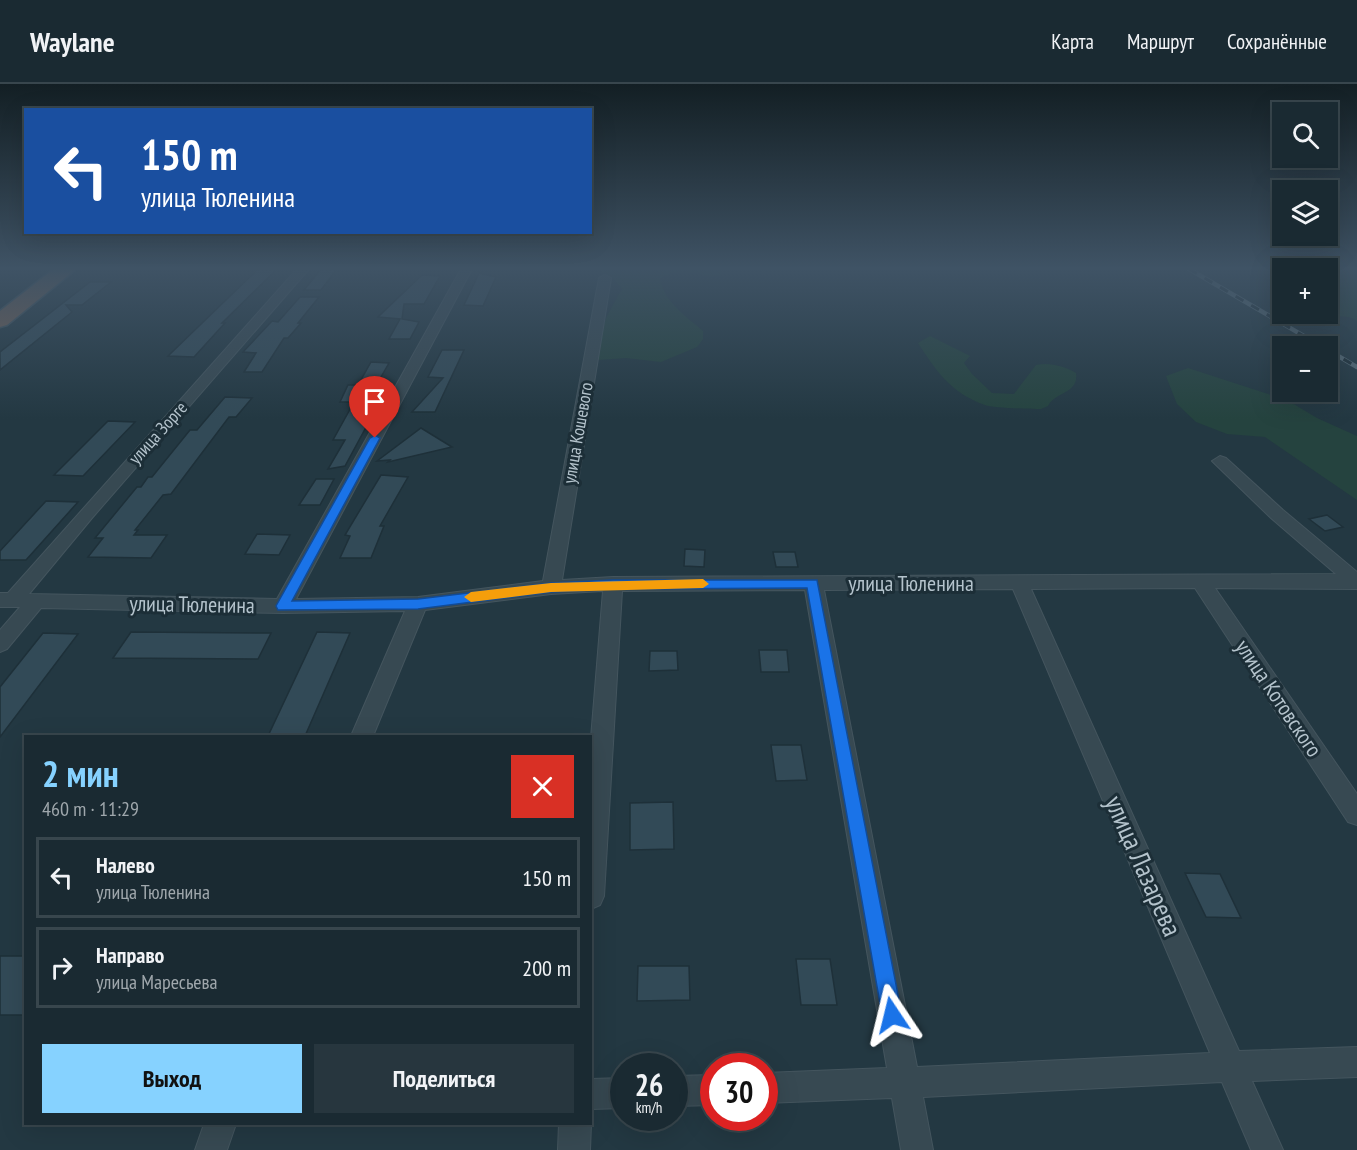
<!DOCTYPE html>
<html lang="ru">
<head>
<meta charset="utf-8">
<style>
  body { margin:0; font-family:"PT Sans Narrow",sans-serif; background:#27363e; color:#f1f3f6; height:100vh; display:flex; flex-direction:column; font-size:22px; white-space:nowrap }
  * { box-sizing:border-box; margin:0 }
  p { font-size:20px; color:#9fa7ac }
  .icon { flex:none; width:33px; height:33px; fill:none; stroke:currentColor; stroke-width:2; stroke-linecap:round; stroke-linejoin:round }
  .map { position:relative; flex:1; overflow:hidden }
  .panel { position:absolute; left:24px; top:651px; width:568px; height:390px; display:flex; flex-direction:column; background:#1a2a32; border-radius:0px; box-shadow:0 6px 24px #0002,0 0 0 2px #38464d }
  .panel>* { flex:none }
  .banner { position:absolute; left:24px; top:24px; width:568px; height:126px; border-radius:0px; box-shadow:0 6px 24px #0002,0 0 0 2px #38464d; background:#1a4fa0; color:#fff; overflow:hidden }
  .tools { position:absolute; left:1272px; top:18px; display:grid; gap:12px }
  .tools a { display:grid; place-items:center; width:66px; height:66px; border-radius:0px; background:#1a2a32; box-shadow:0 6px 24px #0002,0 0 0 2px #38464d; font-size:30px }
  .speed { position:absolute; left:610px; top:969px; display:flex; gap:12px; font-size:30px; font-weight:700; text-align:center }
  .speed>* { display:grid; place-content:center; width:78px; height:78px; border-radius:50%; background:#1a2a32; box-shadow:0 6px 24px #0002,0 0 0 2px #38464d; line-height:1 }
  .speed small { font-size:15px; font-weight:400 }
  .speed .limit { border:9px solid #d22; background:#fff; color:#111 }
  .pin { position:absolute; display:grid; place-items:center; width:51px; height:51px; color:#fff; margin:-62px -26px; border-radius:50% 50% 50% 0; rotate:-45deg; box-shadow:0 0 6px #0007 }
  .pin .icon { rotate:45deg }
  .me { position:absolute; width:66px; margin:-33px; rotate:350deg; stroke-linejoin:round; filter:drop-shadow(0 0 4px #0008) }
  .turn { display:flex; align-items:center; gap:21px; height:126px; padding:0 18px; font-size:27px }
  .turn .icon { width:78px; height:78px; stroke-width:2.5 }
  .turn b { display:block; font-size:42px; line-height:51px }
  .round { display:grid; place-items:center; flex:none; width:63px; height:63px; border-radius:0px; background:#27363e }
  .overview { display:flex; align-items:center; justify-content:space-between; height:102px; padding:0 18px }
  h1 { font-size:36px; font-weight:700; line-height:45px; color:#86d2ff }
  .action { display:flex; gap:12px; margin-top:auto; padding:12px 18px }
  .action a { flex:1; height:69px; border-radius:0px; background:#86d2ff; color:#111; font-size:24px; font-weight:700; line-height:69px; text-align:center }
  .action a+a { background:#27363e; color:#f1f3f6 }
  ul { padding:0; list-style:none }
  li { display:flex; align-items:center; gap:18px; height:81px; margin:0 12px 9px; padding:0 6px; border:3px solid #38464d; border-radius:0px }
  li div { flex:1 }
  li b { display:block; font-size:22px }
  li em { font-style:normal }
  header { display:flex; align-items:center; gap:36px; box-sizing:border-box; height:84px; padding:0 30px; background:#1a2a32; border-bottom:2px solid #38464d }
  header strong { font-size:28px }
  nav { display:flex; gap:33px; margin-inline-start:auto; font-size:21px }
  .map>svg:first-child { display:block }
  .green { fill:#25433f }
  .building { fill:#324a57; stroke:#1e3039; stroke-width:1.5 }
  .lines { fill:none; stroke-linecap:round; stroke-linejoin:round }
  .street-casing { stroke:#44555e; stroke-width:2 }
  .highway-casing { stroke:#42535c; stroke-width:3 }
  .street { fill:#374952; fill-rule:evenodd }
  .highway { fill:#786154; fill-rule:evenodd }
  .rail-casing { stroke:#596e79; stroke-width:4.5 }
  .rail { stroke:#1c2e37; stroke-width:3; stroke-dasharray:9; stroke-linecap:butt }
  .route { fill:#1a73e8; stroke:#114b97; stroke-width:1.5 }
  .slow { fill:#f59e0b }
  .labels { text-anchor:middle; stroke-width:6; stroke-linejoin:round; paint-order:stroke }
  .far-street-label { font-size:18px; fill:#b4c3cc; stroke:#1c2e37 }
  .street-label { font-size:22px; fill:#b4c3cc; stroke:#1c2e37 }
  .near-street-label { font-size:27px; fill:#b4c3cc; stroke:#1c2e37 }
</style>
</head>
<body>
<header>
<strong>Waylane</strong>
<nav><a>Карта</a><a>Маршрут</a><a>Сохранённые</a></nav>
</header>
<div class="map">
<svg width="1357" height="1066" viewBox="0 0 1357 1066">
  <rect width="100%" height="100%" fill="#233842"/>
  <g class="green">
    <path d="M598 185H714L725 188C710 199 699 187 684 187 676 187 668 191 660 194 663 217 686 232 703 247V255L697 263 661 278 626 274 598 276C596 248 609 228 622 205L612 193Z"/>
    <path d="M1328 185H1357V237C1345 228 1330 236 1316 230H1328Z"/>
    <path d="M930 252 970 272 964 279 972 290 992 309 1014 310 1036 281C1049 278 1064 282 1076 289 1079 310 1056 307 1048 322L1041 325C1030 325 993 324 985 321 951 309 936 287 918 259Z"/>
    <polygon points="1188,284 1287,316 1317,334 1357,352 1357,416 1265,353 1227,350 1196,338 1177,320 1166,292"/>
  </g>
  <g class="building">
    <polygon points="258,185 277,185 222,239 225,239 194,273 168,272"/>
    <polygon points="321,185 337,185 321,206 304,206"/>
    <polygon points="479,189 496,193 483,222 464,221"/>
    <polygon points="422,191 440,192 424,220 404,220 402,235 419,238 410,255 389,255 400,235 378,233"/>
    <polygon points="90,198 111,198 82,221 66,221 72,228 0,286 0,268"/>
    <polygon points="300,213 319,213 298,239 301,239 288,254 284,254 262,288 244,288 256,269 243,268 272,237 278,238"/>
    <polygon points="442,266 464,266 435,328 412,328 443,294 428,293"/>
    <polygon points="371,278 389,279 377,300 385,300 381,307 385,308 345,382 328,385 345,356 333,356 354,318 340,318 348,301 358,301"/>
    <polygon points="225,313 252,314 236,333 229,333 171,410 163,411 135,446 138,446 134,451 167,451 151,474 88,473 103,454 95,454 137,403 141,403 148,393 152,393 190,346 197,346"/>
    <polygon points="108,337 135,338 83,392 54,391"/>
    <polygon points="421,344 452,363 388,378 390,376 377,377"/>
    <polygon points="381,391 408,393 380,442 384,442 371,474 340,474 350,452 345,451"/>
    <polygon points="316,395 334,395 320,421 299,421"/>
    <polygon points="46,417 78,418 26,476 0,476 0,467"/>
    <polygon points="1327,431 1343,443 1325,447 1309,435"/>
    <polygon points="257,450 290,451 279,471 245,470"/>
    <polygon points="685,465 705,466 704,483 684,482"/>
    <polygon points="773,468 795,468 798,483 776,483"/>
    <polygon points="131,548 271,549 258,575 113,574"/>
    <polygon points="317,548 350,549 305,652 268,652"/>
    <polygon points="43,549 78,550 0,653 0,603"/>
    <polygon points="759,566 787,566 789,588 761,588"/>
    <polygon points="650,567 677,567 678,586 649,587"/>
    <polygon points="771,661 801,661 807,696 776,697"/>
    <polygon points="673,718 674,765 630,766 630,719"/>
    <polygon points="1185,789 1220,790 1241,834 1206,833"/>
    <rect x="0" y="872" width="26" height="59"/>
    <polygon points="796,875 830,875 837,921 801,921"/>
    <polygon points="638,882 689,882 690,916 637,917"/>
  </g>
  <g class="lines">
    <g class="street-casing">
      <g id="street">
        <path d="M297 185H309L92 434 29 510 277 515 461 185H472L296 515 418 513 543 497 599 194 605 191 611 194 562 496 613 493 1336 490 1271 434 1212 377 1220 372 1226 374 1283 426 1357 488V505L1215 504 1357 710V741L1348 738 1195 504 1031 505 1239 967 1357 963V993L1252 997 1283 1066H1251L1222 998 923 1013 933 1066H901L892 1014 765 1019V989L887 984 805 506 622 507 604 812 600 821 591 825V654L603 507 551 510 425 526 373 652H351L405 527 283 529 41 524 7 565 0 568V546L20 523H0V509H8ZM1013 505 1210 969 917 983 824 506Z"/>
        <polygon points="714,991 714,1021 675,1022 675,992"/>
        <polygon points="624,994 624,1024 591,1025 591,995"/>
        <polygon points="204,1040 236,1040 227,1066 195,1066"/>
        <polygon points="559,1040 591,1040 590,1066 558,1066"/>
      </g>
    </g>
    <g class="highway-casing">
      <polygon id="highway" points="54,185 76,185 7,241 0,243 0,227"/>
    </g>
    <use href="#street" class="street"/>
    <use href="#highway" class="highway"/>
    <g class="rail-casing">
      <g id="rail">
        <polyline points="1189,185 1321,262"/>
        <polyline points="1328,266 1357,283"/>
      </g>
    </g>
    <use href="#rail" class="rail"/>
  </g>
  <linearGradient id="sky" x2="0" y2="1"><stop stop-color="#131f24"/><stop offset="0.55" stop-color="#3f5365"/><stop offset="1" stop-color="#3f5365" stop-opacity="0"/></linearGradient>
  <rect width="1357" height="335" fill="url(#sky)"/>
  <polygon class="route" points="375,351 380,354 292,517 418,515 551,499 613,496 817,496 902,931 899,938 892,941 885,938 882,931 807,504 613,505 551,508 418,525 278,526 276,522 370,354"/>
  <polygon class="slow" points="703,495 709,500 703,504 551,508 471,518 464,513 471,508 551,499"/>
  <g class="labels">
    <g class="far-street-label">
      <text transform="translate(158 349) rotate(-48)" y="6">улица Зорге</text>
      <text transform="translate(578 349) rotate(-80)" y="6">улица Кошевого</text>
    </g>
    <g class="street-label">
      <text x="911" y="507">улица Тюленина</text>
      <text transform="translate(192 520) rotate(1)" y="8">улица Тюленина</text>
      <text transform="translate(1279 614) rotate(56)" y="8">улица Котовского</text>
    </g>
    <g class="near-street-label">
      <text transform="translate(1143 782) rotate(66)" y="9">улица Лазарева</text>
    </g>
  </g>
</svg>
<div class="tools">
<a><svg class="icon" aria-label="search" viewBox="0 0 24 24"><circle cx="10" cy="10" r="6"/><path d="M15 15l6 6"/></svg></a>
<a><svg class="icon" aria-label="layers" viewBox="0 0 24 24"><path d="M12 4l9 5-9 5-9-5zM3 14l9 5 9-5"/></svg></a>
<a>+</a>
<a>−</a>
</div>
<div class="speed"><div>26<small>km/h</small></div><div class="limit">30</div></div>
<div class="pin" style="left:375px;top:354px;background:#d93025"><svg class="icon" aria-label="arrive" viewBox="0 0 24 24"><path d="M6 21V4h12l-3 4 3 4H6"/></svg></div>
<svg class="me" style="left:892px;top:931px" viewBox="-20 -20 40 40"><path d="M0-17L14 15 0 8-14 15z" fill="#1a73e8" stroke="#fff" stroke-width="4"/></svg>
<div class="banner">
<div class="turn"><svg class="icon" aria-label="left" viewBox="0 0 24 24"><path d="M17 20v-9H6M10 6l-5 5 5 5"/></svg><div><b>150 m</b>улица Тюленина</div></div>
</div>
<section class="panel">
<div class="overview"><div><h1>2 мин</h1><p>460 m · 11:29</p></div><a class="round" style="background:#d93025;color:#fff"><svg class="icon" aria-label="close" viewBox="0 0 24 24"><path d="M6 6l12 12M18 6L6 18"/></svg></a></div>
<ul>
<li><svg class="icon" aria-label="left" viewBox="0 0 24 24"><path d="M17 20v-9H6M10 6l-5 5 5 5"/></svg><div><b>Налево</b><p>улица Тюленина</p></div><em>150 m</em></li>
<li><svg class="icon" aria-label="right" viewBox="0 0 24 24"><path d="M7 20v-9h11M14 6l5 5-5 5"/></svg><div><b>Направо</b><p>улица Маресьева</p></div><em>200 m</em></li>
</ul>
<div class="action"><a>Выход</a><a>Поделиться</a></div>
</section>
</div>
</body>
</html>
